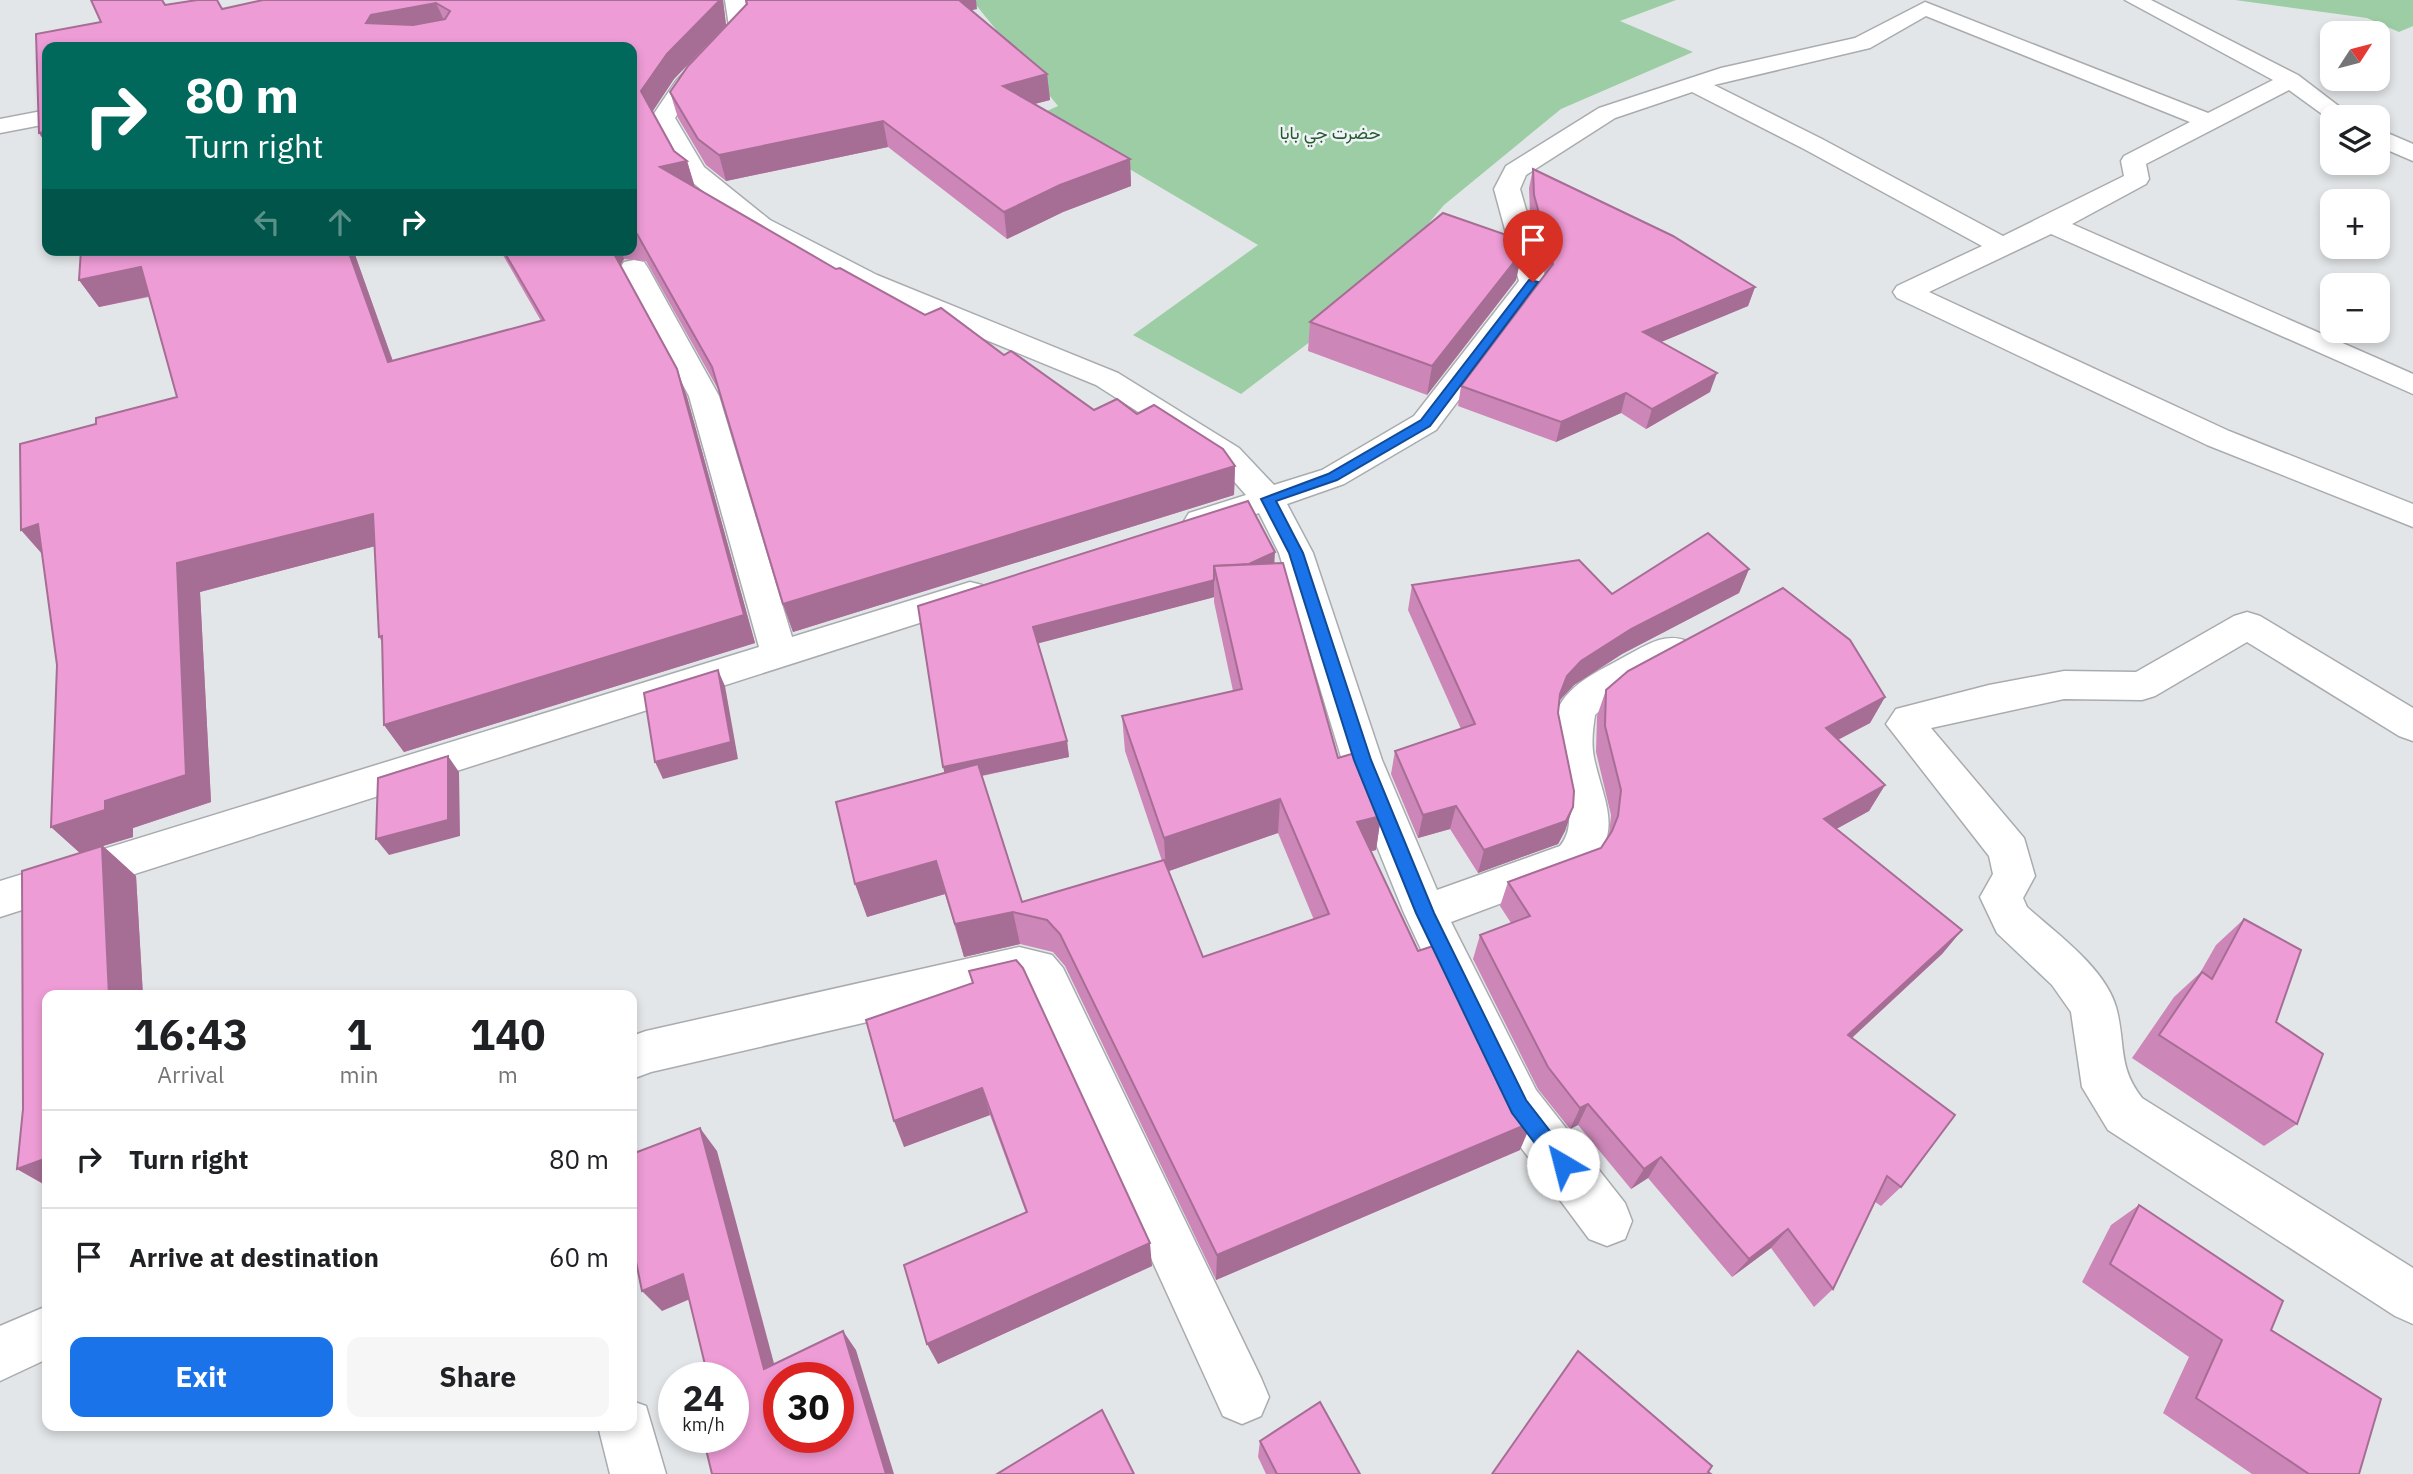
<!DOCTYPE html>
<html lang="en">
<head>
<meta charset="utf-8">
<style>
  body { margin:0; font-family:"IBM Plex Sans",Vazirmatn,sans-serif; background:#f6f6f6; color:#202124; height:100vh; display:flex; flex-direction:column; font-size:26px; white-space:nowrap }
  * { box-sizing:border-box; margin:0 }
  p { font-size:23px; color:#757577 }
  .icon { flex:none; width:38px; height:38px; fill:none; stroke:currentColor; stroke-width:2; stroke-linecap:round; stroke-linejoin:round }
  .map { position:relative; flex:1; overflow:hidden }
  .side { position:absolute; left:42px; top:990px; width:595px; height:441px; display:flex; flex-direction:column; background:#fff; border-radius:14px; box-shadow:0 4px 10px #0003 }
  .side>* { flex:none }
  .hud { position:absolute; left:42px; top:42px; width:595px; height:214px; border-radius:14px; box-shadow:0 4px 10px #0003; background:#00695c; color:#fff; overflow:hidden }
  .needle { width:46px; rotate:54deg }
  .tools { position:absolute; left:2320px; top:21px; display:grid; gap:14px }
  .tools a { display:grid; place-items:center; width:70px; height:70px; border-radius:14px; background:#fff; box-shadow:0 4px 10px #0003; font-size:35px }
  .speed { position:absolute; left:658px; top:1362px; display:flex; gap:14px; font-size:35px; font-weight:700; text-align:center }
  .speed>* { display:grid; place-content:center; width:91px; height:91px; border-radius:50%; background:#fff; box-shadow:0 4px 10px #0003; line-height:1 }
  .speed small { font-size:18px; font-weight:400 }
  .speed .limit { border:10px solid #d22; background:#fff; color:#111 }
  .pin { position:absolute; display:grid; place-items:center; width:60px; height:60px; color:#fff; margin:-72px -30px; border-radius:50% 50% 50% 0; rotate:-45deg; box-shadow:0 0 7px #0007 }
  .pin .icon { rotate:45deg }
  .me { position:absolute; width:77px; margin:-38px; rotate:323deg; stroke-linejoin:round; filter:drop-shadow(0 0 5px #0008) }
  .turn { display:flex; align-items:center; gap:24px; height:147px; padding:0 28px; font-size:32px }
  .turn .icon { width:91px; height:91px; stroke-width:2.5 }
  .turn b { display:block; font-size:49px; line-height:60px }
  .lanes { display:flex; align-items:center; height:66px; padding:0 28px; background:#0003; justify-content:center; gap:35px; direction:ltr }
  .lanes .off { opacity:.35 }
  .eta { display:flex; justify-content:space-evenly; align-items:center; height:119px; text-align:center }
  .eta b { font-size:42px; font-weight:800; line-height:49px }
  .button { display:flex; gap:14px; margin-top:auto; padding:14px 28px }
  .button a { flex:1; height:80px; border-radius:14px; background:#1a73e8; color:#fff; font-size:28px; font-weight:800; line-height:80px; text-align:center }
  .button a+a { background:#f6f6f6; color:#202124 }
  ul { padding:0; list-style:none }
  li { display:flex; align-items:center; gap:21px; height:98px; padding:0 28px; border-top:2px solid #e0e0e0 }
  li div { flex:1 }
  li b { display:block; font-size:26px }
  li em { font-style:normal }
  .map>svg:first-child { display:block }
  .green { fill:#9dcda5 }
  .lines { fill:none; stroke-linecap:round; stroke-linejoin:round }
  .minor-casing { stroke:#a9acae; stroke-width:3 }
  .minor { fill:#fff; fill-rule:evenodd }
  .wall { fill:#cc86b7; fill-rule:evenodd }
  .shaded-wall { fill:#a66d95 }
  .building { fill:#ed9cd5; stroke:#a66d95; stroke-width:2; fill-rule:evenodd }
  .route { fill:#1a73e8; stroke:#114b97; stroke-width:2 }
  .labels { text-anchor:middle; stroke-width:5; stroke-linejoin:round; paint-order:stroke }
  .far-park-label { font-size:18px; fill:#235b31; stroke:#f0f3f5 }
</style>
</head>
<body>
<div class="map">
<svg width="2413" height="1474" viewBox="0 0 2413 1474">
  <rect width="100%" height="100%" fill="#e3e6e8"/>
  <g class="green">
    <polygon points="972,0 1676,0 1620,21 1693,52 1561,109 1444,205 1364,301 1241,394 1133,335 1258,245 1038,115 1058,106"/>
    <polygon points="2235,0 2413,0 2413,26 2399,32 2367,18"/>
  </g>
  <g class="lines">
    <g class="minor-casing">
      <g id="minor">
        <path d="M725 0H745L751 27 693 90 675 118 704 167 770 220 877 275 1118 373 1239 448 1274 485 1322 470 1414 416 1519 281 1494 189 1506 166 1599 108 1721 68 1855 38 1925 2 2208 113 2273 80 2125 0H2151L2298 75 2353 117H2333V122L2289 90 2146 164 2149 179 2146 184 2072 224 2413 374V394L2051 234 1929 292 2229 431 2413 504V527L2207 445 1897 298 1893 292 1897 286 1982 246 1804 149 1692 92 1615 118 1526 175 1520 189 1547 282 1543 288 1436 430 1344 484 1287 504 1313 553 1382 760 1437 890 1560 846C1591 809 1531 744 1563 700 1577 680 1603 669 1624 657 1644 647 1662 633 1684 640L1689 649 1684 658 1617 695 1595 715C1593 729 1591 743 1594 758 1604 804 1623 827 1590 870L1451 922 1536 1090 1625 1203 1632 1221 1625 1239 1607 1246 1589 1239 1502 1122 1404 913 1342 760 1279 553 1259 513 1201 532 1189 529 1184 521 1189 513 1246 495 1217 462 1096 385 857 287 752 232 685 176 651 118 676 81 729 26ZM1926 16 2190 122 2124 156 2121 161 2124 176 2003 236 1822 139 1714 85 1870 48Z"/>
        <polygon points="47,110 47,124 0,133 0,119"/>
        <polygon points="2378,129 2413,144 2413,161 2378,146"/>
        <polygon points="634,260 644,262 648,268 719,396 792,637 970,582 982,585 988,594 982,603 0,917 0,881 759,647 689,396 620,268 624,262"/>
        <path d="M2247 612 2260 616 2413 708V741L2399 736 2247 642 2155 696 2142 700 2064 699 1931 728 2024 838 2035 876 2023 898 2027 907C2056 933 2105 968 2116 1007 2126 1043 2117 1066 2142 1098L2413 1268V1324L2395 1316 2108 1130 2082 1087 2071 1012 2052 985 1997 933 1980 897 1993 874 1989 856 1886 724 1896 709 1989 685 2064 671 2136 672 2234 616Z"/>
        <polygon points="1019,947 1052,955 1063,968 1261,1378 1269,1397 1261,1416 1242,1424 1223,1416 1031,995 1023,986 651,1072 632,1079 632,1036 646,1031"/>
        <polygon points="47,1306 47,1359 0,1381 0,1326"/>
        <polygon points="632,1401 646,1406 666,1474 610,1474 598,1426 632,1426"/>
      </g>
    </g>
    <use href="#minor" class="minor"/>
  </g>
  <g class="wall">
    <polygon points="91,0 163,0 166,5 197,0 217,0 222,9 263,0 723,0 726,25 674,79 652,111 674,151 687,161 695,187 836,269 840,268 925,315 941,308 1004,355 1011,351 1094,410 1117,399 1137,414 1154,405 1223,449 1235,466 1234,495 793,632 783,604 719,391 646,261 624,259 620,265 677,369 687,397 755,643 404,752 384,725 382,642 379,637 375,546 200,592 211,802 133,828 133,837 103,846 136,876 143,996 47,996 47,1186 17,1169 23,1109 22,871 80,853 51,827 57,665 42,554 21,530 20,444 96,424 96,418 177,397 149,297 99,307 79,280 81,250 362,250 354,252 393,361 541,321 500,250 632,250 632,47 47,47 47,145 39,133 36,34 101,22"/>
    <polygon points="747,4 977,9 971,10 1047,74 1050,100 1035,104 1130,159 1131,186 1063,212 1007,239 888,147 726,181 706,165 678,118 670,92"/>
    <polygon points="1533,169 1755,287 1748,306 1661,342 1710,392 1646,429 1621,413 1556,442 1458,406 1461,386 1546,273 1530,214 1529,188"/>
    <polygon points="1522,252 1516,280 1427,395 1308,351 1310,322"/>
    <path d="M1275 563 1338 758 1381 816 1376 850 1371 851 1418 951 1520 1150 1216 1280 1065 966 1053 952 1020 944 964 957 945 894 867 917 945 773 918 606ZM1214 597V602L1233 691 1122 716 1125 751 1162 861 1022 902 982 776 1069 757 1067 741 1038 643ZM1278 833 1314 920 1203 957 1169 871Z"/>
    <polygon points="1749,569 1739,593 1622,654 1574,685 1560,700 1558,713 1573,807 1565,831 1558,844 1478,873 1450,829 1418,838 1391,774 1395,751 1461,729 1408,610 1412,585 1612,594"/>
    <polygon points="1606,690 1885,697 1870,723 1838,740 1885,785 1869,811 1836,829 1962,930 1942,954 1852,1038 1901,1187 1881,1206 1875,1202 1833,1289 1814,1307 1771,1248 1732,1277 1648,1178 1631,1189 1578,1125 1570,1129 1538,1089 1473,959 1480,935 1511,923 1500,906 1508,882 1601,848 1609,836 1611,815 1596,752 1597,716"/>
    <polygon points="2244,919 2276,1022 2297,1124 2264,1146 2132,1058 2174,997 2200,973 2216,945"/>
    <polygon points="972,983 1152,1266 938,1364 1026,1213 990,1115 904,1147"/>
    <polygon points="2139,1205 2271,1330 2359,1474 2252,1474 2163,1413 2189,1357 2082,1282 2111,1225"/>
    <polygon points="1260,1441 1360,1474 1266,1474 1258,1457"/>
  </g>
  <g class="shaded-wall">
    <polygon points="720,0 723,0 726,25 674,79 649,117 641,91 667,54"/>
    <polygon points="949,0 976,0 977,9 951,14"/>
    <polygon points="436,3 447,27 366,23 371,15"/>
    <polygon points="1047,74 1050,100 1006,111 1003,86"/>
    <polygon points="883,121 888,147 726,181 719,155"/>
    <polygon points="47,131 47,145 39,133"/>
    <polygon points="1130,159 1131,186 1063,212 1007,239 1004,212 1060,185"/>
    <polygon points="687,161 695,188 660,167"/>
    <polygon points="348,250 362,250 354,252 403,390 388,362"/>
    <polygon points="611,250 621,250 624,259 618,269"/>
    <polygon points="1522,252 1516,280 1427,395 1432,366"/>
    <polygon points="141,267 159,294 99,307 79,280"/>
    <polygon points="1755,287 1748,306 1637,352 1643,332"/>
    <polygon points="677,369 687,397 755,643 404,752 384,725"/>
    <polygon points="1717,373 1710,392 1646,429 1652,409"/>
    <polygon points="1626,393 1621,413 1556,442 1561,422"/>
    <polygon points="1235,466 1234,495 793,632 783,604"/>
    <polygon points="373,514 391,542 200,592 211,802 133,828 133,837 103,846 136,876 143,996 109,996 80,853 51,827 105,801 177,563"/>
    <polygon points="38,524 46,558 21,530"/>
    <polygon points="1275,552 1274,569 1217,578"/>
    <polygon points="1749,569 1739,593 1622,654 1574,685 1560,700 1560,694 1567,676 1581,661 1631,629"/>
    <polygon points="1214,580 1214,597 1211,598 1036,644 1033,627"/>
    <polygon points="718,670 725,686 738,759 663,779 655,762"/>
    <polygon points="1885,697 1870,723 1812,753 1826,728"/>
    <polygon points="1067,741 1069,757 947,783 943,767"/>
    <polygon points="448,756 459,772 460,836 389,855 376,839"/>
    <polygon points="1885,785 1869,811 1809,844 1824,819"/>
    <polygon points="1280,799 1278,833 1166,872 1164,838"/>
    <polygon points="1456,806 1450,829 1418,838 1423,815"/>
    <polygon points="1573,807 1565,831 1558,844 1478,873 1484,850"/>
    <polygon points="1381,816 1376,850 1352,856 1357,822"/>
    <polygon points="936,861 945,894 867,917 855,884"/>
    <polygon points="1013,912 1020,944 964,957 955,924"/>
    <polygon points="1962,930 1942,954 1830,1058 1848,1035"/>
    <polygon points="982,1088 990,1115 904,1147 894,1121"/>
    <polygon points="1588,1104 1578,1125 1570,1129 1580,1108"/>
    <polygon points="1532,1122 1520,1150 1216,1280 1217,1255"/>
    <polygon points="700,1128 717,1151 779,1382 764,1369"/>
    <polygon points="1661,1157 1648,1178 1631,1189 1644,1169"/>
    <polygon points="47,1158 47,1186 17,1169"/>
    <polygon points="1788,1229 1771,1248 1732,1277 1749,1259"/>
    <polygon points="1150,1243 1152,1266 938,1364 927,1344"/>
    <polygon points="683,1274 702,1294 662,1311 642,1291"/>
    <polygon points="843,1331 856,1350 894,1474 886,1474"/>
  </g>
  <g class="building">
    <path d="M91 0H162L165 5 197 0H217L222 9 263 0H720L667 54 641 91 674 151 687 161 660 167 836 269 840 268 925 315 941 308 1004 355 1011 351 1094 410 1117 399 1137 414 1154 405 1223 449 1235 466 783 604 712 367 637 234 632 233V47H47V131L39 133 36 34 101 22ZM436 3 450 11 445 19 413 25 366 23 371 15Z"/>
    <polygon points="746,0 959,0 1047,74 1003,86 1130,159 1060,185 1004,212 883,121 719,155 698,139 670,92 688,66 747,4"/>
    <polygon points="1533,169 1673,236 1755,287 1643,332 1717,373 1652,409 1626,393 1561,422 1461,386 1553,264 1534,195"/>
    <polygon points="1443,213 1518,239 1522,252 1432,366 1310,322"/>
    <polygon points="81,250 348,250 388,362 544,320 503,250 612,250 677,369 744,615 384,725 382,636 379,637 373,514 177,563 186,775 105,801 105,810 51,827 57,665 38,524 21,530 20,444 96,424 96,418 177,397 141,267 79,280"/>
    <polygon points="1248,501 1275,552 1249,564 1214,566 1214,580 1211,581 1033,627 1067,741 943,767 918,606"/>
    <polygon points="1708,533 1749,569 1631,629 1581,661 1567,676 1560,694 1558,713 1574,791 1573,807 1566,821 1484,850 1456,806 1423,815 1395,751 1475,724 1412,585 1579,560 1612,594"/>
    <polygon points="1283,563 1338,758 1355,753 1381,816 1357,822 1418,951 1439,944 1511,1094 1532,1122 1217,1255 1060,934 1047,920 1013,912 955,924 936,861 855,884 836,802 978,764 1022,902 1164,860 1203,957 1329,914 1280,799 1164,838 1122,716 1242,689 1214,566"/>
    <polygon points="1783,588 1850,640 1885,697 1826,728 1885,785 1824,819 1962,930 1848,1035 1955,1115 1901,1187 1887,1176 1833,1289 1788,1229 1749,1259 1661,1157 1644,1169 1588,1104 1580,1108 1548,1067 1480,935 1530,916 1508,882 1601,848 1612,831 1618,816 1621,790 1605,726 1606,690 1628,671"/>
    <polygon points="718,670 731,742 655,762 644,693"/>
    <polygon points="448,756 448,820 376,839 378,778"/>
    <polygon points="102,846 109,996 47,996 47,1158 17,1169 23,1109 22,871"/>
    <polygon points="2244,919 2301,950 2276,1022 2323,1054 2297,1124 2159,1035 2202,972 2212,979"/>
    <polygon points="1016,960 1023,968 1150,1243 927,1344 904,1265 1027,1212 982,1088 894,1121 866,1020 973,983 969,971"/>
    <path d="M700 1128 764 1369 843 1331 886 1474H712L703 1437H733V1377H708L683 1274 642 1291 632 1242V1154ZM779 1377H838V1437H779Z"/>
    <polygon points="2139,1205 2283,1301 2271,1330 2381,1399 2359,1474 2309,1474 2196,1398 2222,1340 2110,1264"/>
    <polygon points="1578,1351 1712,1466 1708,1472 1711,1474 1492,1474"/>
    <polygon points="1320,1402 1360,1474 1277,1474 1260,1441"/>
    <polygon points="1102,1410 1134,1474 997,1474"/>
  </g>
  <polygon class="route" points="1529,280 1538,282 1430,426 1337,480 1276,501 1303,553 1371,760 1434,913 1526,1100 1570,1157 1573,1164 1570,1171 1563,1174 1556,1171 1512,1113 1416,913 1354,760 1289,553 1261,499 1328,474 1421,420"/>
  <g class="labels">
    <g class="far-park-label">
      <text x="1330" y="139">حضرت جي بابا</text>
    </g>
  </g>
</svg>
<div class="tools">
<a><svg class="needle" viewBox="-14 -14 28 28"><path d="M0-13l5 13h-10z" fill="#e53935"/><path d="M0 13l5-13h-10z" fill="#757577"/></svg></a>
<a><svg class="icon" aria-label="layers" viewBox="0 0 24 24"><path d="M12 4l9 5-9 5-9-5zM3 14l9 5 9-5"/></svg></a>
<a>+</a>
<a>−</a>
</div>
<div class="speed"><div>24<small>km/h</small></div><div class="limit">30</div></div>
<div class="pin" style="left:1533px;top:282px;background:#d93025"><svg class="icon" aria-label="arrive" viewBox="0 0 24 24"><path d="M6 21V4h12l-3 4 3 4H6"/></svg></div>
<svg class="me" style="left:1563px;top:1164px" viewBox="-20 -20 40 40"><circle r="19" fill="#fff"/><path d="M0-13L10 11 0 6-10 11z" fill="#1a73e8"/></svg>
<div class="hud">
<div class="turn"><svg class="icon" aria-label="right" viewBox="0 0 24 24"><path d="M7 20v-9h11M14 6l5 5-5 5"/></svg><div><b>80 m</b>Turn right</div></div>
<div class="lanes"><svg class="icon off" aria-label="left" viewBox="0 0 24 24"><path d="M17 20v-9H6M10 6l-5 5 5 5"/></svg><svg class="icon off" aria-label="ahead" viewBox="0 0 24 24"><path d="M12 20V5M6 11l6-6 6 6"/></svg><svg class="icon" aria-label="right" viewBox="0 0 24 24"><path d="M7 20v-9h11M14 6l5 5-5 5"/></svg></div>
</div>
<section class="side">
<div class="eta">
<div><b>16:43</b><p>Arrival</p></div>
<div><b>1</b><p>min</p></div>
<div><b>140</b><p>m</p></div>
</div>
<ul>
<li><svg class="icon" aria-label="right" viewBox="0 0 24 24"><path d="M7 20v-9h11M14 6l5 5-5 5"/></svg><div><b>Turn right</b></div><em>80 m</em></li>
<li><svg class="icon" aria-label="arrive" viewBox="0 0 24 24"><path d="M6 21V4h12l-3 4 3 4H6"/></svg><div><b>Arrive at destination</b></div><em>60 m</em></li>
</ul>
<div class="button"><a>Exit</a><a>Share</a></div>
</section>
</div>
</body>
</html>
